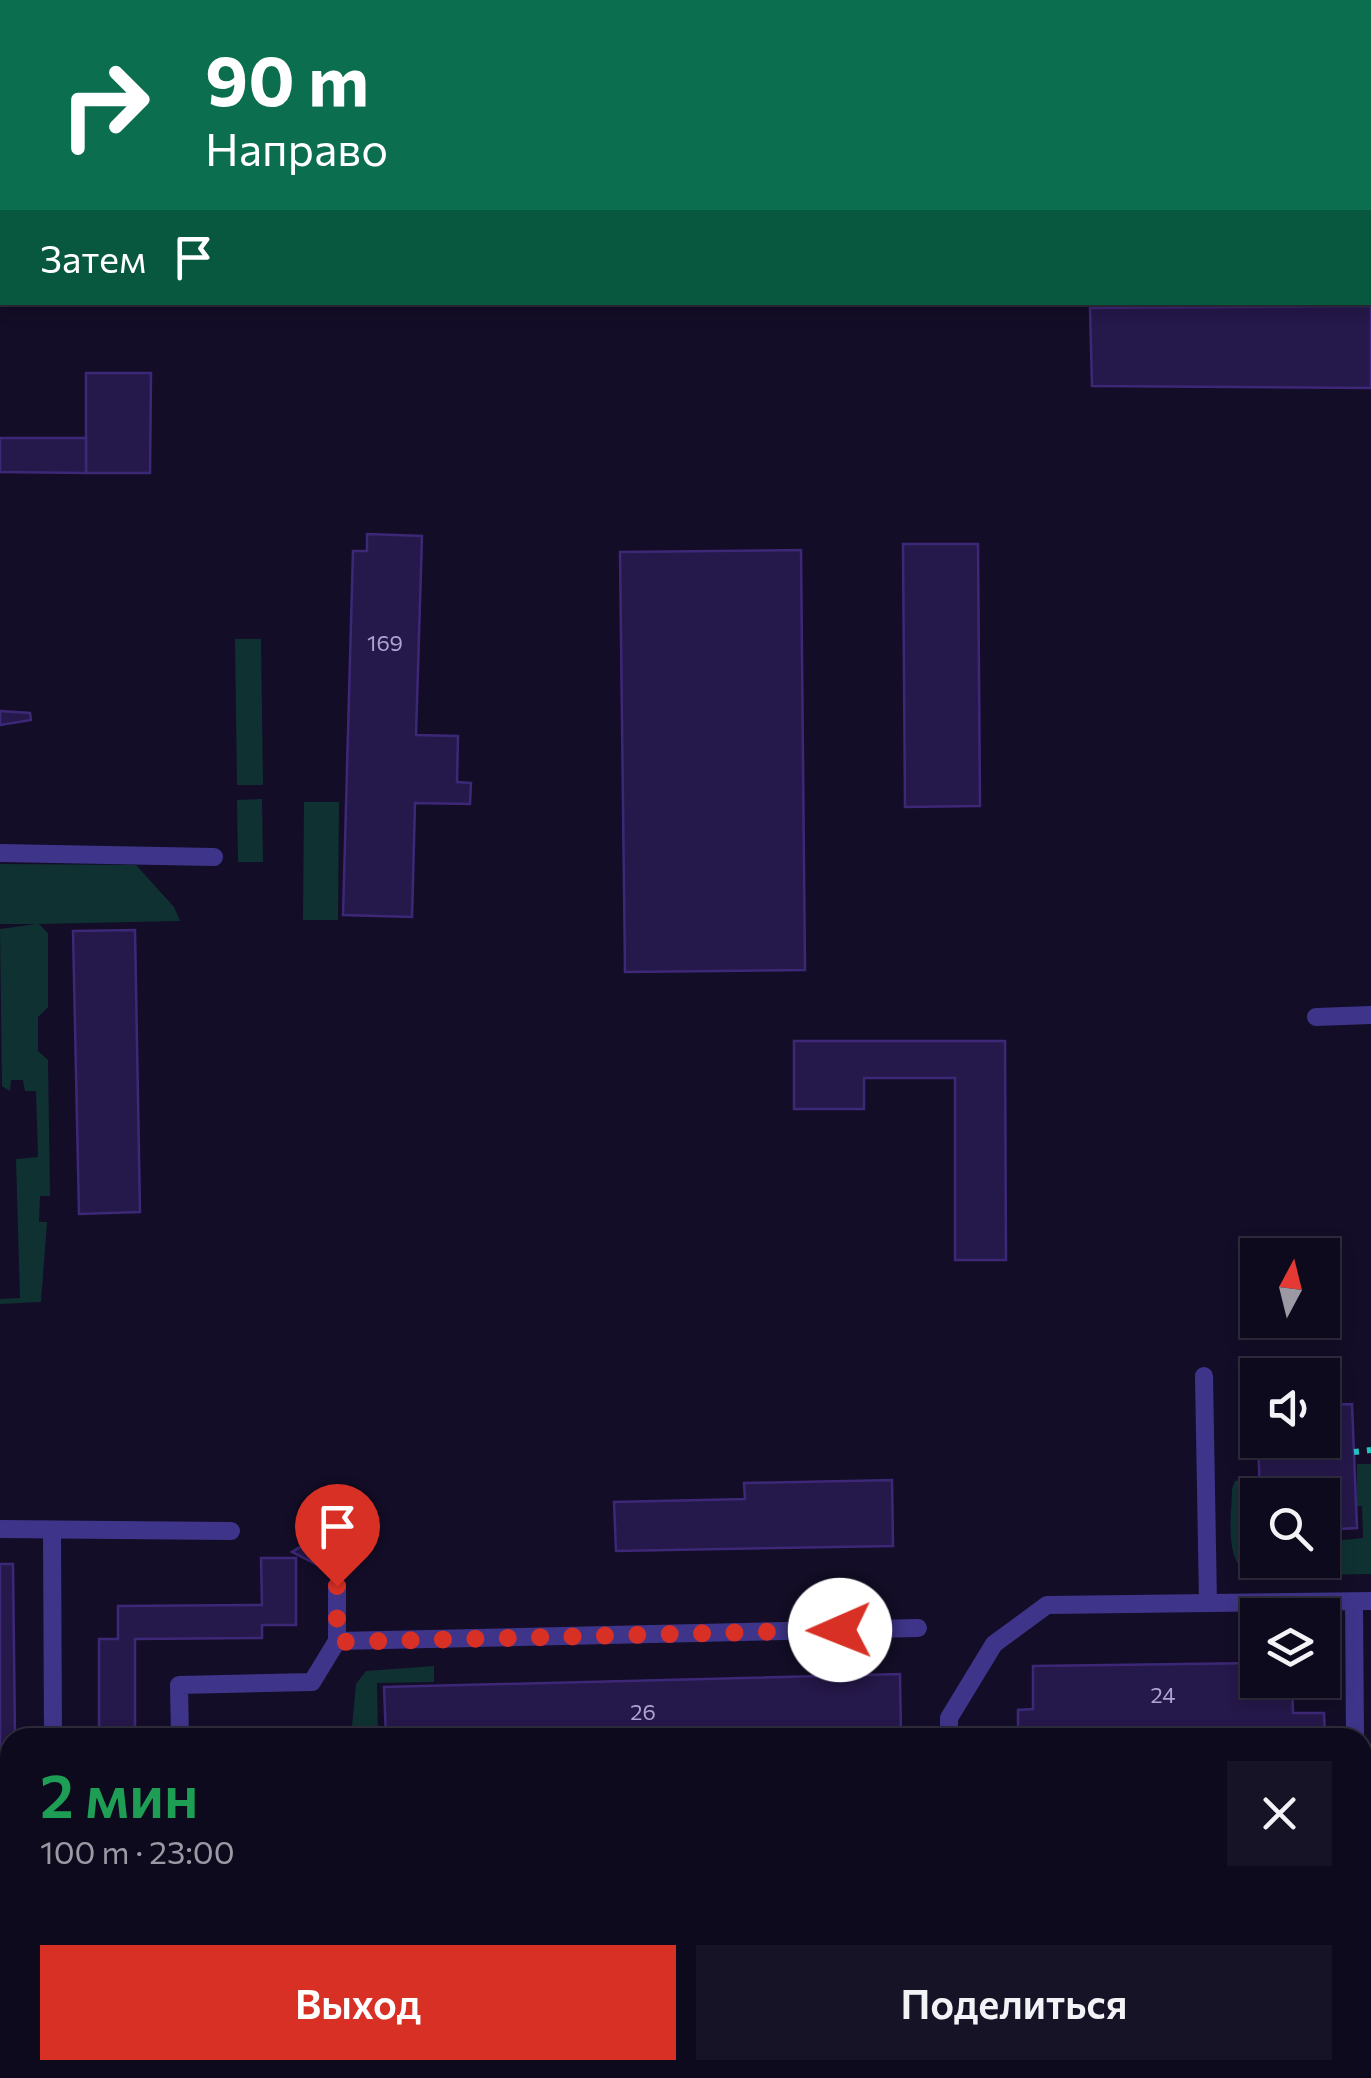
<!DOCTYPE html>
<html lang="ru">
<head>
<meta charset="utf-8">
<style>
  body { margin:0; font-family:Commissioner,sans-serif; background:#171326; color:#f1f3f6; height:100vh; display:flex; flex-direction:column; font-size:38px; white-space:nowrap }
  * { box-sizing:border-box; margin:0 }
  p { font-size:32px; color:#9b9aa4 }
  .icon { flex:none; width:55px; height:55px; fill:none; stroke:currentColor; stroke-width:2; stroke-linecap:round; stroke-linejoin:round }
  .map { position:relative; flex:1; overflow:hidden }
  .drawer { position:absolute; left:0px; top:1728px; width:1372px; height:352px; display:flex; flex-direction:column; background:#0e0a1d; border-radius:30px 30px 0 0; box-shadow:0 5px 15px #0003,0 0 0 2px #2e2b3b }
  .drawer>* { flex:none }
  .hud { position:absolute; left:0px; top:0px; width:1372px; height:305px; box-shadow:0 5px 15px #0003,0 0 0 2px #2e2b3b; background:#0b6e4f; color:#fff; overflow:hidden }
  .needle { width:65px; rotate:7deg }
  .controls { position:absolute; left:1240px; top:1238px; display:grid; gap:20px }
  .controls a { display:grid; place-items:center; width:100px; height:100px; border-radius:0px; background:#0e0a1d; box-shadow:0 5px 15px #0003,0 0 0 2px #2e2b3b; font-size:50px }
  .pin { position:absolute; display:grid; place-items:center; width:85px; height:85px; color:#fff; margin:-102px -42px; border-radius:50% 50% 50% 0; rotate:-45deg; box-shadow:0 0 10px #0007 }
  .pin .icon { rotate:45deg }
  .me { position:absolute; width:110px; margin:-55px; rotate:269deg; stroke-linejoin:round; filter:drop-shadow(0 0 8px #0008) }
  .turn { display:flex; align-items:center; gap:35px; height:210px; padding:0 40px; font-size:45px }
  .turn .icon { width:130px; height:130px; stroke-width:2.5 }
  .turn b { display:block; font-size:70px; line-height:85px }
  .then { display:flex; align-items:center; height:95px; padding:0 40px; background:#0003; gap:20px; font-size:38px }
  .round { display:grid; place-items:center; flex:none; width:105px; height:105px; border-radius:0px; background:#171326 }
  .overview { display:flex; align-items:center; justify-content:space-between; height:170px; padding:0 40px }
  h1 { font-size:60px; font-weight:600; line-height:75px; color:#1e9e55 }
  .primary-button { display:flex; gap:20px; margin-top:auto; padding:20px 40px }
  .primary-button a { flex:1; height:115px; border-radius:0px; background:#d93025; color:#fff; font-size:40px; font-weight:600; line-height:115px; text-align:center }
  .primary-button a+a { background:#171326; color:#f1f3f6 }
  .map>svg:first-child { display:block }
  .green { fill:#103132 }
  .building { fill:#25184a; stroke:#3d2877; stroke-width:2.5 }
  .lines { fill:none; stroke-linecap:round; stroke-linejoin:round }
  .path { stroke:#25c0c1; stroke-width:6; stroke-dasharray:5 8; stroke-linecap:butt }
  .lane { stroke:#3e358a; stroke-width:18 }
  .route { stroke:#d93025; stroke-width:18; stroke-dasharray:0 32.4 }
  .labels { text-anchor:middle; stroke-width:8; stroke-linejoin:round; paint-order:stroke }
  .number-label { font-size:22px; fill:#aea4d2 }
</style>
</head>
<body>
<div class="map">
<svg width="1371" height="2078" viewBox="0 0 1371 2078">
  <rect width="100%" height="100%" fill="#130d27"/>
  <g class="green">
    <polygon points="235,639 261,639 263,785 237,785"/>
    <polygon points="262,799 263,862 238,862 237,800"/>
    <polygon points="304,802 339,802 338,920 303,920"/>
    <polygon points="0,864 136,865 174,907 180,921 39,924 48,933 48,1007 38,1017 38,1051 48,1060 50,1196 40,1196 39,1222 47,1222 41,1302 0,1304 0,1299 20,1298 16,1159 38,1157 36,1091 25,1091 23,1080 11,1080 10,1091 2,1086 0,929 36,924 0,924"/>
    <path d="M1357 1464H1371V1574L1254 1576C1222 1566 1232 1516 1232 1489L1235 1481 1252 1477 1250 1537 1257 1538 1258 1560H1322L1323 1542 1363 1538 1362 1506H1357Z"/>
    <polygon points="434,1666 434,1682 377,1683 378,1737 351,1737 356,1684 366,1671"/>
    <polygon points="224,2070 436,2070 436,2075 573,2072 573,2078 225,2078"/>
    <polygon points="588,2070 766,2070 773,2078 588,2078"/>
    <polygon points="820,2070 951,2070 951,2078 819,2078"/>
  </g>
  <g class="building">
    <polygon points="1133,0 1371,0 1371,5 1133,2"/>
    <polygon points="1371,306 1371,388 1092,386 1090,308"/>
    <polygon points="86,373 151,373 150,473 86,473"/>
    <polygon points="0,438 86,438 86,473 0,472"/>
    <polygon points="367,534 422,536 416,735 458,736 457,782 471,783 470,804 415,803 412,917 343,915 353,551 367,551"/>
    <polygon points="903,544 978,544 980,806 905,807"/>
    <polygon points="801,550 805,970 625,972 620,552"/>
    <polygon points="0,711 30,713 31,720 0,725"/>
    <polygon points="135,930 140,1212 79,1214 73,931"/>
    <polygon points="794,1041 1005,1041 1006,1260 955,1260 955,1078 864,1078 864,1109 794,1109"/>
    <polygon points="1352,1404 1357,1528 1322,1530 1322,1495 1260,1495 1258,1440 1322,1440 1322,1405"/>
    <polygon points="892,1480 893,1546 616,1551 614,1502 745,1499 744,1483"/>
    <polygon points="310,1541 323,1561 328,1570 292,1552"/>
    <polygon points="261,1558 296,1558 296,1625 262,1625 262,1638 135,1639 135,1738 99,1738 99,1639 118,1639 118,1606 262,1605"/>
    <polygon points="0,1564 13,1564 15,1738 10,1738 10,1958 0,1958"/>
    <polygon points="1258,1663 1258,1680 1292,1680 1293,1713 1324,1713 1325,1738 1034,1738 1033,1732 1018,1733 1018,1710 1033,1709 1033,1666"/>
    <polygon points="900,1674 901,1738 386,1738 384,1687"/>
  </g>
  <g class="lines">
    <g class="path">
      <polyline points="1354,1452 1371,1450"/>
      <polyline points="576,2070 576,2078"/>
      <polyline points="959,2070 959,2078"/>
      <polyline points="1142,2070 1143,2078"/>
      <polyline points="1334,2070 1338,2075"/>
    </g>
    <g class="lane">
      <polyline points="0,853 214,857"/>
      <polyline points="1316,1017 1371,1015"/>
      <polyline points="1204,1376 1208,1603"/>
      <polyline points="0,1529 231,1531"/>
      <polyline points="52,1530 53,1738"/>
      <polyline points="337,1586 337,1641"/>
      <polyline points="1354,1602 1355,1738"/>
      <polyline points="180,1738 179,1685 312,1682 337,1641 918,1628"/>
      <polyline points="949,1738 949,1718 994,1644 1047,1605 1371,1601"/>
      <polyline points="200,2070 200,2078"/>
      <polyline points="789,2070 789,2078"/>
      <polyline points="54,2078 54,2070"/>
    </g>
  </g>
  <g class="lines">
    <polyline class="route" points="337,1586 337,1642 840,1630"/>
  </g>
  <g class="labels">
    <g class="number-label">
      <text x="385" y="651">169</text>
      <text x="1163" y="1703">24</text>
      <text x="643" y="1720">26</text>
    </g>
  </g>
</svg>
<div class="controls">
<a><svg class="needle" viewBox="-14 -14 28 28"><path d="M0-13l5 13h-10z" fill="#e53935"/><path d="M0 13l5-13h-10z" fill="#9b9aa4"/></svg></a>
<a><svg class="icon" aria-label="sound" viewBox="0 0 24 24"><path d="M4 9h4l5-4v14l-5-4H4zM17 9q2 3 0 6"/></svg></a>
<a><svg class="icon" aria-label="search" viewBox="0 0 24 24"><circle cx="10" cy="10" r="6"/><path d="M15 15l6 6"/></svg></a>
<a><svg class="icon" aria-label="layers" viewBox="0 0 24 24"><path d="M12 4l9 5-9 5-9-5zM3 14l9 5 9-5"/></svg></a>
</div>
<div class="pin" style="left:337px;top:1586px;background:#d93025"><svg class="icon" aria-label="arrive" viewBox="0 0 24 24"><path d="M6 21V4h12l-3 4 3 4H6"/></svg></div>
<svg class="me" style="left:840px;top:1630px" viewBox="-20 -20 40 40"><circle r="19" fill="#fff"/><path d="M0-13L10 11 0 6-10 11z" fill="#d93025"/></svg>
<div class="hud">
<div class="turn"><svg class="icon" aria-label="right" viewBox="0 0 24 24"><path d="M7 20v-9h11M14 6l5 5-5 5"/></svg><div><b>90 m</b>Направо</div></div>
<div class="then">Затем<svg class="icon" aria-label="arrive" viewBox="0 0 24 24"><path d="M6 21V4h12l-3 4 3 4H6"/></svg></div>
</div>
<section class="drawer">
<div class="overview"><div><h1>2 мин</h1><p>100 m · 23:00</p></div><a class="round"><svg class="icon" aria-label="close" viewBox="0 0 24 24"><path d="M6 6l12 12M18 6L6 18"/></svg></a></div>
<div class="primary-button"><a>Выход</a><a>Поделиться</a></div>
</section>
</div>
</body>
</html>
